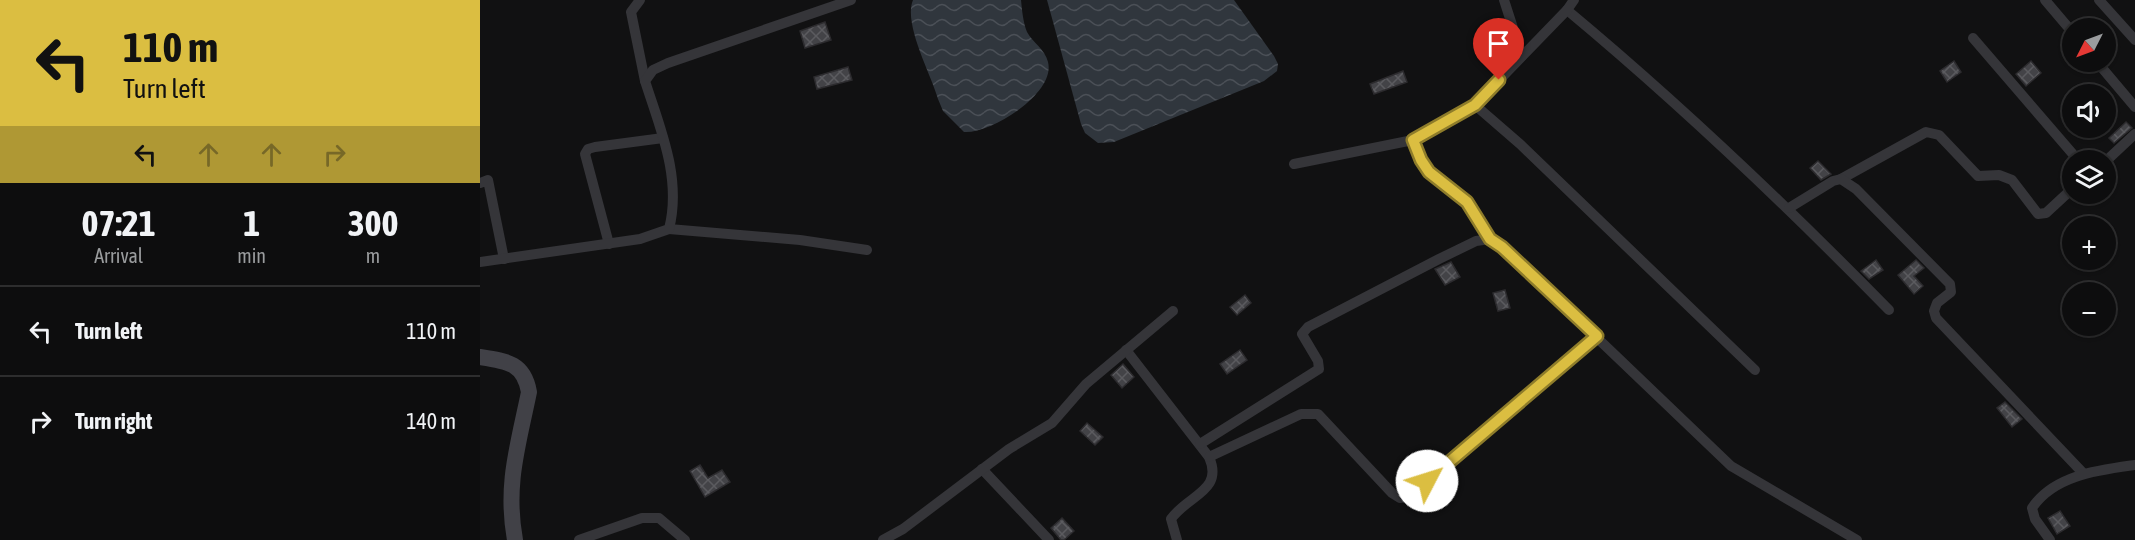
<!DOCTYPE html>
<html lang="en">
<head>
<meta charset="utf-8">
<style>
  body { margin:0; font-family:"Asap Condensed",sans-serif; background:#161617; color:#f1f3f6; height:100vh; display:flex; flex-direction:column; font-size:22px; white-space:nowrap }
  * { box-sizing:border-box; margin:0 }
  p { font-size:20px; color:#9a9c9e }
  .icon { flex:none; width:33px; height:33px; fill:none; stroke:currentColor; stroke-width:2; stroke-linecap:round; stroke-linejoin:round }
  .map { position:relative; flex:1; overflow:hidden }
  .details { display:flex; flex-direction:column; background:#0d0d0e; width:480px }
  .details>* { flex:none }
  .hud { background:#dbbe41; color:#111; overflow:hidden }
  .needle { width:39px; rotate:228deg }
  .fabs { position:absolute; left:1582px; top:18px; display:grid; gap:12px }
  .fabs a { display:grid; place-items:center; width:54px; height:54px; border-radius:50%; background:#0d0d0e; box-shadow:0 2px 4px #0004,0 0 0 2px #2d2d2e; font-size:30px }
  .pin { position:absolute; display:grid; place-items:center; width:51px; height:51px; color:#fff; margin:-62px -26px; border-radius:50% 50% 50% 0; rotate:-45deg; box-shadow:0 0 6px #0007 }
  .pin .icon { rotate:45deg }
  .me { position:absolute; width:66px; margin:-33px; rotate:50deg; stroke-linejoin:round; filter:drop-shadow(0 0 4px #0008) }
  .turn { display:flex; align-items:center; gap:21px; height:126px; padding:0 24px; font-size:27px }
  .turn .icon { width:78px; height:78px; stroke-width:2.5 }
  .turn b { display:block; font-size:42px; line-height:51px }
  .lanes { display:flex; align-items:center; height:57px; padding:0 24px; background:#0003; justify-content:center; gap:30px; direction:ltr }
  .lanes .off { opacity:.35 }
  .eta { display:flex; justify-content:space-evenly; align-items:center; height:102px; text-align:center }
  .eta b { font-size:36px; font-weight:700; line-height:42px }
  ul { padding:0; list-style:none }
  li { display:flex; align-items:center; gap:18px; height:90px; padding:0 24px; border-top:2px solid #2d2d2e }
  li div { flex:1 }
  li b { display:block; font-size:22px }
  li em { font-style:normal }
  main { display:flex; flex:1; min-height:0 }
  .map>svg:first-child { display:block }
  .water { fill:url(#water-waves) }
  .building { fill:url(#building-cross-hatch); stroke:#2c2b2e; stroke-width:1.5 }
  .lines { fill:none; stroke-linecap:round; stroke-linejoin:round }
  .minor { stroke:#353539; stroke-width:10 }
  .secondary { stroke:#414147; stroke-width:16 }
  .route-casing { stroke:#8e7c2a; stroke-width:15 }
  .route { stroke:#dbbe41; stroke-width:10 }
</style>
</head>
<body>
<main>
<section class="details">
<div class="hud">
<div class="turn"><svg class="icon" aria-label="left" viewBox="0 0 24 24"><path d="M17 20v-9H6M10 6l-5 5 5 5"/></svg><div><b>110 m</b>Turn left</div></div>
<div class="lanes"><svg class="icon" aria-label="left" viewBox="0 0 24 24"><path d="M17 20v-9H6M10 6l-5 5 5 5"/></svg><svg class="icon off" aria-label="ahead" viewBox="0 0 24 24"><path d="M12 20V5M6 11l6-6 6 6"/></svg><svg class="icon off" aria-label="ahead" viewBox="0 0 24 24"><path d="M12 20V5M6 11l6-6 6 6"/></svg><svg class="icon off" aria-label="right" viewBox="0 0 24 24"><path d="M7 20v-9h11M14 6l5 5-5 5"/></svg></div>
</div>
<div class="eta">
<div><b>07:21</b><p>Arrival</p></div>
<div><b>1</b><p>min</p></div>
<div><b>300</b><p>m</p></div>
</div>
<ul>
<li><svg class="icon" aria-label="left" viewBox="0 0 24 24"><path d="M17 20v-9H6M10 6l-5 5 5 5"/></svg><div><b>Turn left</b></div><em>110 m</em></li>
<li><svg class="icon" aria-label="right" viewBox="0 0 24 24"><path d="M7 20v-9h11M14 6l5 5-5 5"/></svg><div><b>Turn right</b></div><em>140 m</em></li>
</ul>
</section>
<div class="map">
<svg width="1655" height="540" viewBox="0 0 1655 540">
  <defs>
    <pattern id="water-waves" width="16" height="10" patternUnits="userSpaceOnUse" patternTransform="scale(1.5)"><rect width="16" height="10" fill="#30363d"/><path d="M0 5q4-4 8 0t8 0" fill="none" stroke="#4b5057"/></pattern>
    <pattern id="building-cross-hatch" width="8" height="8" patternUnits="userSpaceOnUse" patternTransform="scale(1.5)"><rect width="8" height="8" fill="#434347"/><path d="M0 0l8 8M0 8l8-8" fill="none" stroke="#5b5b5f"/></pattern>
  </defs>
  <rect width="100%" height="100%" fill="#111112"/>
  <g class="water">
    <path d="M433 0H541C542 10 543 22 547 32 553 43 565 49 568 62 576 93 511 134 484 132L463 111 458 99C451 74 423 24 433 0Z"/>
    <polygon points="567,0 754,0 794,56 798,64 797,71 784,81 634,142 618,143 605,133 601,124"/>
  </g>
  <g class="building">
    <polygon points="345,22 351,40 325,48 320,31"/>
    <polygon points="1474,61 1481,72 1467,82 1460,71"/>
    <polygon points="1551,61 1561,73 1546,86 1536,74"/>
    <polygon points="368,67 372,80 337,89 334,77"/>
    <polygon points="923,71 927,82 894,94 890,84"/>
    <polygon points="1646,122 1652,128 1634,143 1629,138"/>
    <polygon points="1338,161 1351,174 1341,180 1330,168"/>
    <polygon points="1396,260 1403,270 1389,279 1381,271"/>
    <polygon points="1436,260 1444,268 1434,276 1443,286 1434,294 1418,275"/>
    <polygon points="971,262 980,277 965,285 955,269"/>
    <polygon points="1025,290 1030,308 1018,311 1013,293"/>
    <polygon points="765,295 771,303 757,315 750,307"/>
    <polygon points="760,350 767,360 747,374 740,364"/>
    <polygon points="643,364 654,377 642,388 631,375"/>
    <polygon points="1525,402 1542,419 1532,427 1517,408"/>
    <polygon points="607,423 623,437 615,445 600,431"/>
    <polygon points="220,465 228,478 242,470 250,482 225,497 210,471"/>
    <polygon points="1580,511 1590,526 1577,534 1568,518"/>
    <polygon points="582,518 594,531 584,540 581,540 571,528"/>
  </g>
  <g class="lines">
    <g class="minor">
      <polyline points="160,0 151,12 165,81"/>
      <polyline points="1024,0 1042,56"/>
      <polyline points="1565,0 1593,33"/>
      <polyline points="1619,0 1655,40"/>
      <path d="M1087 10C1200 104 1306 205 1409 310"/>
      <polyline points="1493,38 1598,160"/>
      <polyline points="1617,62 1655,107"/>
      <polyline points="995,105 1040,144 1275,370"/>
      <path d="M933 140C949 182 964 175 988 203 996 214 1003 227 1010 239"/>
      <polyline points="1626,161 1655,134"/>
      <polyline points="814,164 933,140 965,123 995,105 1087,10 1094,0"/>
      <polyline points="1361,179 1446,132 1459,135 1498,176 1519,175 1532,180 1558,214 1566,213 1593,188"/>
      <polyline points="0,183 8,180 24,259"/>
      <polyline points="1309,208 1353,181 1361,179 1376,189 1470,284 1471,292 1457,303 1454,311 1456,318 1603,473"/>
      <polyline points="189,229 320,240 387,250"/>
      <polyline points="129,244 105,154 108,149 115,147 183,138"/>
      <path d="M0 262 160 239 189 229C202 178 180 128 165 81L173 70 188 63 371 0"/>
      <path d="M646 350 729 457C744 491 708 495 691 519L697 540"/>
      <polyline points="720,444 839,369 838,361 822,334 828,327 959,259 996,241 1010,239 1022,247 1251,466 1377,540"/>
      <polyline points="729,457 821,414 838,414 912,493 920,498 930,496 1117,336"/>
      <polyline points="502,469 569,540"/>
      <polyline points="99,540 162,518 179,518 205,540"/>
      <polyline points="403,540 423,529 529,449 572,423 606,384 693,311"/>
      <path d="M1570 540 1555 519 1552 508C1574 475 1619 470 1655 465"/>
    </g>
    <path class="secondary" d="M0 357C27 361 44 363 49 392 38 446 25 485 35 540"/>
  </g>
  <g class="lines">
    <g class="route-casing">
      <polyline id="route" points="947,481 1117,336 1022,247 1010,239 987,202 949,172 941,160 933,140 995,105 1019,80"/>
    </g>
    <use href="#route" class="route"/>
  </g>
</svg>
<div class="fabs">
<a><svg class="needle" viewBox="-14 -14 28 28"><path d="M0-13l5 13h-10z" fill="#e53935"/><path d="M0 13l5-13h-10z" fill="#9a9c9e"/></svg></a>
<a><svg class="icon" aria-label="sound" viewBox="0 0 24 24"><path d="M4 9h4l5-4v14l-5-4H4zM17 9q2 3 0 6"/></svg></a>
<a><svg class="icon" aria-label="layers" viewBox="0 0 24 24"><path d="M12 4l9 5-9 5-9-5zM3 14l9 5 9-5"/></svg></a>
<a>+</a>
<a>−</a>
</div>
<div class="pin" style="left:1019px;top:80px;background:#d93025"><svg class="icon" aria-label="arrive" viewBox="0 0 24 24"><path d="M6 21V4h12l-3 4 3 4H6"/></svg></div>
<svg class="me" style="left:947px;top:481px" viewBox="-20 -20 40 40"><circle r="19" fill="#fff"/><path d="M0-13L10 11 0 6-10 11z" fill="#dbbe41"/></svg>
</div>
</main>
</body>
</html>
